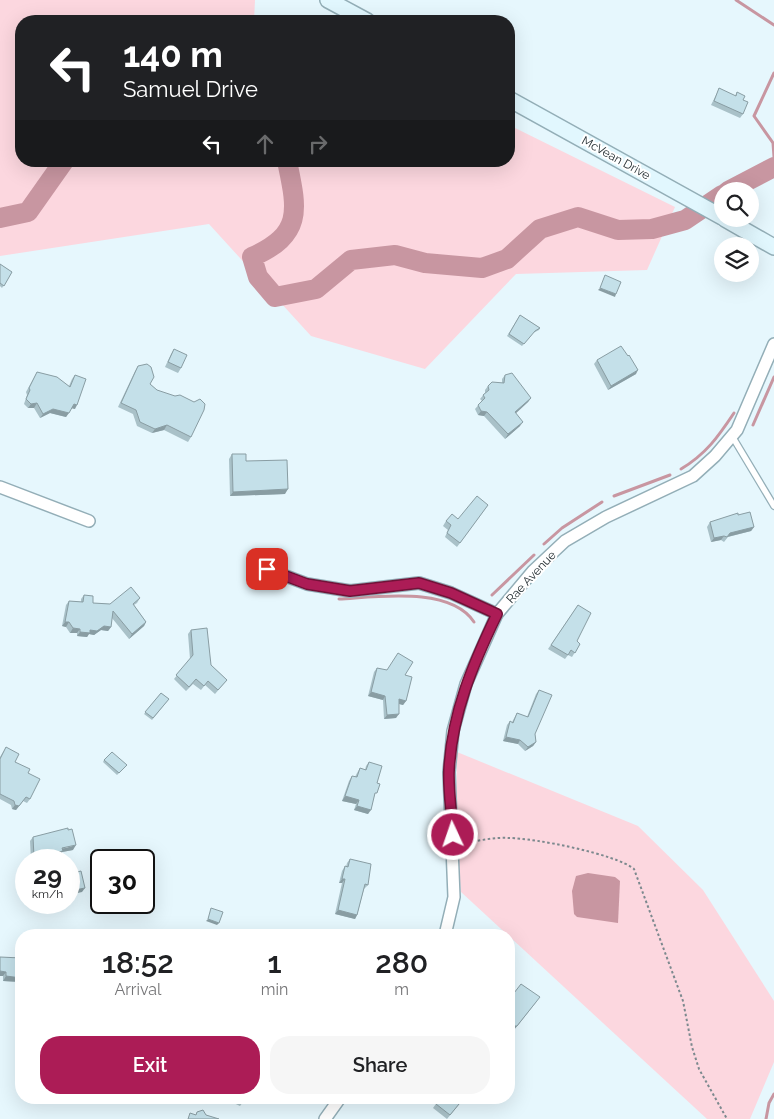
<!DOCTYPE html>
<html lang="en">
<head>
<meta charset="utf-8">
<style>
  body { margin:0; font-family:Raleway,sans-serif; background:#f6f6f6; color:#202124; height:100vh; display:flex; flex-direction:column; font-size:19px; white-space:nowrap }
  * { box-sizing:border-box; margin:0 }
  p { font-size:16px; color:#757577 }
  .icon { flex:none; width:28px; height:28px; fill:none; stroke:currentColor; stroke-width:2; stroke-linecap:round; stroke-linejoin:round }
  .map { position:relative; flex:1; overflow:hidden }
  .details { position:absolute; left:15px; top:929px; width:500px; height:175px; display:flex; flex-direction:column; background:#fff; border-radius:20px; box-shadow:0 5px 20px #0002 }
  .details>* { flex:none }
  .banner { position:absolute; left:15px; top:15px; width:500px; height:152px; border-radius:20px; box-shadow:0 5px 20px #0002; background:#202124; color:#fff; overflow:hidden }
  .fabs { position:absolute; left:714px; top:182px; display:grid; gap:10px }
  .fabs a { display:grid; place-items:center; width:45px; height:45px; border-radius:50%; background:#fff; box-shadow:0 5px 20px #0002; font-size:25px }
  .speed { position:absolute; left:15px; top:849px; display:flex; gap:10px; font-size:25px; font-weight:700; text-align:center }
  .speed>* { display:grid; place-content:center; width:65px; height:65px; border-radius:50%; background:#fff; box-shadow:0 5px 20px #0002; line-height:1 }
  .speed small { font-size:12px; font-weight:400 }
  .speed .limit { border:2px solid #111; border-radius:8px; background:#fff; color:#111 }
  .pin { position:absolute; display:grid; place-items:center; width:42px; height:42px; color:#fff; margin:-21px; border-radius:10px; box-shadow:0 2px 8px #0006 }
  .me { position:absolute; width:55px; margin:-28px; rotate:357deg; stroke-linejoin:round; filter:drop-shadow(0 0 4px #0008) }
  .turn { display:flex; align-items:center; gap:18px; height:105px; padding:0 25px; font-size:22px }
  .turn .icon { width:65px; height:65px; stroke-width:2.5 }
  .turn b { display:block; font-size:35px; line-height:42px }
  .lanes { display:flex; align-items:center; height:48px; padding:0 25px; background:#0003; justify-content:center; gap:25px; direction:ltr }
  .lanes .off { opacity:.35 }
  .eta { display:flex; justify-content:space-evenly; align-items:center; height:85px; text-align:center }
  .eta b { font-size:30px; font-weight:600; line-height:35px }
  .cta { display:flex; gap:10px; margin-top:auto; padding:10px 25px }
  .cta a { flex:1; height:58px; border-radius:20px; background:#ac1c56; color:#fff; font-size:20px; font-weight:600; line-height:58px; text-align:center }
  .cta a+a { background:#f6f6f6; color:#202124 }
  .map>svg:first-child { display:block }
  .green { fill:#fcd7df }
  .water { fill:#c896a1 }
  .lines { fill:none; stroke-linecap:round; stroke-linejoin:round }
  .stream { stroke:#c896a1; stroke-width:3 }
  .river { stroke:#c896a1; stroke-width:20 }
  .service-casing { stroke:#93aeb7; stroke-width:8 }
  .minor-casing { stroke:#93aeb7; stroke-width:14 }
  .secondary-casing { stroke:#93aeb7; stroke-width:18 }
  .path { stroke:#7c898e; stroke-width:2; stroke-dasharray:2.5 2.5; stroke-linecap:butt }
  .service { stroke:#fff; stroke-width:5.5 }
  .minor { stroke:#fff; stroke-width:11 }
  .secondary { stroke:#e1f7fe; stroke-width:15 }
  .wall { fill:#a9c1c8 }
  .shaded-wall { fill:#899da3 }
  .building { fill:#c4e0e9; stroke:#899da3 }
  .route-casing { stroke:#701238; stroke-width:12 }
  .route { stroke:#ac1c56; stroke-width:9 }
  .labels { text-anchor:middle; stroke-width:4; stroke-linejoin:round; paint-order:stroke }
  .street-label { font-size:12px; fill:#232d31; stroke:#fff }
</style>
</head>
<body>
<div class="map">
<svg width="774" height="1119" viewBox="0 0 774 1119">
  <rect width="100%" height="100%" fill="#e6f7fd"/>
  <g class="green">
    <polygon points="0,0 255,0 254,21 21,21 21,161 355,161 366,163 367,161 509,161 509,125 675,207 647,270 516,274 425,369 311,336 209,224 0,256"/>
    <polygon points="457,752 638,826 703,890 774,1001 774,1062 750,1119 707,1119 461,892 456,837"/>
  </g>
  <polygon class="water" points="588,873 615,877 620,881 618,923 577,917 574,914 572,891 576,876"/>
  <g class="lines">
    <g class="stream">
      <polyline points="736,0 774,25"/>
      <polyline points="774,73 754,116 773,143 774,157"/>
      <polyline points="753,425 774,377"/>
      <path d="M681 469C706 454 718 437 734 413"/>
      <polyline points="614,496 670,475"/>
      <polyline points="544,544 562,528 602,502"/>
      <polyline points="492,595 534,555"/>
      <path d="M339 599C377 597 450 586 474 622"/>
      <polyline points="766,1119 769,1103 774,1094"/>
    </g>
    <g class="river">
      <path d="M287 161C297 209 304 234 252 257L258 277 275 297 316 289 351 260 395 255 425 263 482 268 507 259 540 229 578 217 618 230 652 229 685 220 722 195"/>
      <polyline points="728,191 774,167"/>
      <polyline points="0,218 28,212 64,161"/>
    </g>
    <g class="service-casing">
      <polyline id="service" points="732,436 774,506"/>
    </g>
    <g class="minor-casing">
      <g id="minor">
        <polyline points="0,487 89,521"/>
        <polyline points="267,569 307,584 350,591 419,583 451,593 497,614"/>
        <polyline points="445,935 454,897 449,772 453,731 466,684 497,614 533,571 565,541 606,517 693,476 715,456 737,430 774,344"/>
        <polyline points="325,1119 340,1098"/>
      </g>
    </g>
    <g class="secondary-casing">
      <g id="secondary">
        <polyline points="328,0 367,21"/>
        <polyline points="509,99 722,217"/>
        <polyline points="725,219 774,247"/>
      </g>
    </g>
    <path class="path" d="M463 843C478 841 494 837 509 838 534 838 616 854 634 869L683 1001 692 1047 699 1069 727 1119"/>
    <use href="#service" class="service"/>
    <use href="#minor" class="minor"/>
    <use href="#secondary" class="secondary"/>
  </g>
  <g class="wall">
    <polygon points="719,88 735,96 737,92 743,100 743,114 740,118 711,105 717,93"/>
    <polygon points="0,264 12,272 2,288 0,286"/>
    <polygon points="520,315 540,328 539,330 533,333 522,346 507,336"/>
    <polygon points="174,349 181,368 178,373 165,367 171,354"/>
    <polygon points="597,360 636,374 608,390 594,364"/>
    <polygon points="138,366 150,384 157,390 191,437 188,442 164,430 152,433 137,426 133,414 118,407 135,371"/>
    <polygon points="37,372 69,386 72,379 75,375 75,409 71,408 66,417 50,413 40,418 34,408 28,408 24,404 27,395 26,392"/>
    <polygon points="505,375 531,398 528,402 515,413 520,426 505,439 484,416 478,415 475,409 482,401 480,399 485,393 485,390 488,386 502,383 502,379"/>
    <polygon points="232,454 246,461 285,494 230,496 229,459"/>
    <polygon points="488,505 457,547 445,537 448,530 443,526 446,521 458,519"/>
    <polygon points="738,515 754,527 751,531 728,537 724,542 721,540 711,542 707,527 710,522"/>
    <polygon points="84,595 93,603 110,604 140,598 137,603 134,605 146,622 144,626 129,639 112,618 111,627 108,631 101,630 94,635 89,634 87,637 77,636 77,633 70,633 66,627 62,626 66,605 69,601 81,602 81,599"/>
    <polygon points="578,605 577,641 580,644 572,657 568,655 565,659 548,649"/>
    <polygon points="191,630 211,665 227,680 215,694 205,685 201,690 193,684 186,691 174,679 190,659 188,634"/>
    <polygon points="377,668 405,675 406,701 403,705 399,704 396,718 384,719 383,700 368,696 374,672"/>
    <polygon points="539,690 535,734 536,742 533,746 525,751 518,744 503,741 507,725 510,721 512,722 517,713 527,717 536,694"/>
    <polygon points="161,693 169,699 152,720 144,714"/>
    <polygon points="6,747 15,762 28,773 30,799 27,803 23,801 16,810 12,809 11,805 0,799 0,757"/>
    <polygon points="104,760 125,767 117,775 103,762"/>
    <polygon points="369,762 377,783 374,797 368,814 354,810 356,804 342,801 349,781 352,776 355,777 357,773 360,768 365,770 366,766"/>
    <polygon points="33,837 73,850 62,852 60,855 36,860 31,860 30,841"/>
    <polygon points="350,859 368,885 364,889 357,915 355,919 335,914 342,883 339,883 342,871 345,866 346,867 347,863"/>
    <polygon points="21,958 21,982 3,981 3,976 0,976"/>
    <polygon points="509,995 514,1030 509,1029"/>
    <polygon points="226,1098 246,1098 240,1106 225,1099"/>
    <polygon points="437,1098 464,1098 447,1119 433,1108 438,1101"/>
  </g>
  <g class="shaded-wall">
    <polygon points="600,288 616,294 615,297 598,290"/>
    <polygon points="638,370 636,374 608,390 611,386"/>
    <polygon points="531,398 528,402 512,417 515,412"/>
    <polygon points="37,403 34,408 28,408 31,404"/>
    <polygon points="74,404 77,405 75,409 71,408"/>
    <polygon points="53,409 69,413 66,417 50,413 40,418 43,414"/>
    <polygon points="481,411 487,412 484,416 478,415"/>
    <polygon points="523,422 520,426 505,439 508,434"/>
    <polygon points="167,425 164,430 152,433 155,429"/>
    <polygon points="288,489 285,494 230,496 233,492"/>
    <polygon points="754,527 751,531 727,537 730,533"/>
    <polygon points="724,536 721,540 711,542 714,538"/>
    <polygon points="65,622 69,622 66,627 62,626"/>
    <polygon points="146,622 144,626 129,639 132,634"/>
    <polygon points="104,626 111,627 108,631 101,630 94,635 89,634 87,637 77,636 80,632"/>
    <polygon points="73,628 80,629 77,633 70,633"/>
    <polygon points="371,692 385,696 383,700 368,696"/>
    <polygon points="399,699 406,701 403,705 396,703"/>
    <polygon points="399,714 396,718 384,719 387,715"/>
    <polygon points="506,737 520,740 518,744 503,741"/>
    <polygon points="536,742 533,746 525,751 528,747"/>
    <polygon points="345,796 359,800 356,804 342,801"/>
    <polygon points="26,797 16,810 12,809 15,805"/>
    <polygon points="357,806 371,810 368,814 354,810"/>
    <polygon points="76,845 73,850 62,852 60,855 36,860 32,860 34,857"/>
    <polygon points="342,879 345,879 342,883 339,883"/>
    <polygon points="85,888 82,892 69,895 69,891"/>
    <polygon points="338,910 357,915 355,919 335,914"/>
    <polygon points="208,919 219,923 217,925 206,921"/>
    <polygon points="0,971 6,972 3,976 0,976"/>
    <polygon points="6,976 21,978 21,982 3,981"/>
    <polygon points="537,1001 514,1030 510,1030 513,1026"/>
  </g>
  <g class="building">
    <polygon points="719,88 736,96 737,92 745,96 743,100 748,102 743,114 714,101"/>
    <polygon points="0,264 12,272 4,286 0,283"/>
    <polygon points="605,275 621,282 616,294 600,288"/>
    <polygon points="520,315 540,328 535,331 524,344 509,334"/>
    <polygon points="621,346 628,356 629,355 638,370 611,386 597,360"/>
    <polygon points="174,349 187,355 181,368 168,362"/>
    <polygon points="147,364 151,367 154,377 150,384 157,390 175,396 180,395 194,402 200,399 205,404 204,410 191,437 167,425 155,429 140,422 136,410 121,403 138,366"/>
    <polygon points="37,372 57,377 70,387 75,375 86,379 77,405 74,404 69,413 53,409 43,414 37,403 31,404 26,399 30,390 29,388"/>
    <polygon points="512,373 531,398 515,412 523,422 508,434 487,412 481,411 478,405 485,398 483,395 489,390 488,386 492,382 504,383 505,375"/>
    <polygon points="232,454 246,454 246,461 287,460 288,489 233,492"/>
    <polygon points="477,496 488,505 460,543 447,533 451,525 446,521 452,514 458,519"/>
    <polygon points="750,512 754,527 730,533 727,537 724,536 714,538 710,522 738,513 738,515"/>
    <polygon points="131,587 140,598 133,604 146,622 132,634 113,611 111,627 104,626 97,631 90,630 90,633 80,632 80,629 73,628 69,622 65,622 69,601 83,602 84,595 93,596 93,603 110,604"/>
    <polygon points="578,605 591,613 577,641 580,644 575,653 571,650 568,655 551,645"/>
    <polygon points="207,628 211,665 227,680 218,690 208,681 204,686 196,679 189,687 176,675 193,655 191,630"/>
    <polygon points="398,653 413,662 405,675 412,677 406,701 399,699 399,714 387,715 385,696 371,692 377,668 387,670"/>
    <polygon points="539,690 552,695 535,734 536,742 528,747 520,740 506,737 510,721 513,723 517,713 528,717"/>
    <polygon points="161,693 169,699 153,718 145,712"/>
    <polygon points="6,747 19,754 15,762 30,769 28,773 40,779 30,799 26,797 19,806 15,805 14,801 0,794 0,759"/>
    <polygon points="112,752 127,765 119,773 104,760"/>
    <polygon points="369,762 382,766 377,783 380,784 377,793 375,793 371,810 357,806 359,800 345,796 352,776 357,777 360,768 366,770"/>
    <polygon points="68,828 68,830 72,829 76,845 62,848 63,851 34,857 33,837"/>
    <polygon points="350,859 371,864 368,885 365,884 357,915 338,910 345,879 342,879 345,866 348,867"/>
    <polygon points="81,871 85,888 69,891 69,874"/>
    <polygon points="211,908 223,912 219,923 208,919"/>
    <polygon points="42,932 47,934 47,935 38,935"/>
    <polygon points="0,957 21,958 21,978 6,976 6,972 0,971"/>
    <polygon points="521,984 540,997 517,1026 513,1026 509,1023 509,995 512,991 514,993"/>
    <polygon points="236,1098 246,1098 244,1101"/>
    <polygon points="440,1098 464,1098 450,1115 436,1104"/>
    <polygon points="203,1110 206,1115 219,1119 188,1119 190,1113 196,1115 197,1112"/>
  </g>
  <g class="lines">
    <g class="route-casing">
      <path id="route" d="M267 569 307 584 350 591 419 583 451 593 497 614C473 664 452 713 449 770 448 791 452 814 453 835"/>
    </g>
    <use href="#route" class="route"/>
  </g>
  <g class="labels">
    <g class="street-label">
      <text transform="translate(616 158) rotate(29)" y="4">McVean Drive</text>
      <text transform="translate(531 577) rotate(-47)" y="4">Rae Avenue</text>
    </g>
  </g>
</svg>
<div class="fabs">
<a><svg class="icon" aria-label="search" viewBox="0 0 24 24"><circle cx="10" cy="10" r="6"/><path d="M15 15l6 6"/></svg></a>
<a><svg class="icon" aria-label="layers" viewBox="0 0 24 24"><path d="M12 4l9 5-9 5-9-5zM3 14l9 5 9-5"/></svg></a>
</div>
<div class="speed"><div>29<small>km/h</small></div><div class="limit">30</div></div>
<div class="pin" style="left:267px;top:569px;background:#d93025"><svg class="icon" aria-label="arrive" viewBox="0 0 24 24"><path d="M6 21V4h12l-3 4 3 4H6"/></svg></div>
<svg class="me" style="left:453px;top:835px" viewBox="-20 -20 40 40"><circle r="17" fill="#ac1c56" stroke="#fff" stroke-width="3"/><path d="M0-11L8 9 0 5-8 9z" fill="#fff"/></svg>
<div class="banner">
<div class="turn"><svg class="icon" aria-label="left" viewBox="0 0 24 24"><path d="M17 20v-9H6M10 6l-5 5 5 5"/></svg><div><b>140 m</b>Samuel Drive</div></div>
<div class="lanes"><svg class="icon" aria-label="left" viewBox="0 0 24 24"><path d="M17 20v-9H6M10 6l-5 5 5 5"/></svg><svg class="icon off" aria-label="ahead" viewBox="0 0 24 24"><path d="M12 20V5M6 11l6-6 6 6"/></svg><svg class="icon off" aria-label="right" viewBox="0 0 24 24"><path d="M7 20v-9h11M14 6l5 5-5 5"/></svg></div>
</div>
<section class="details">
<div class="eta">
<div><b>18:52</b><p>Arrival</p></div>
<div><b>1</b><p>min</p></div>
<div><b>280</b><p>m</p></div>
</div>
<div class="cta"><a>Exit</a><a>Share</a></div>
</section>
</div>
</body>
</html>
